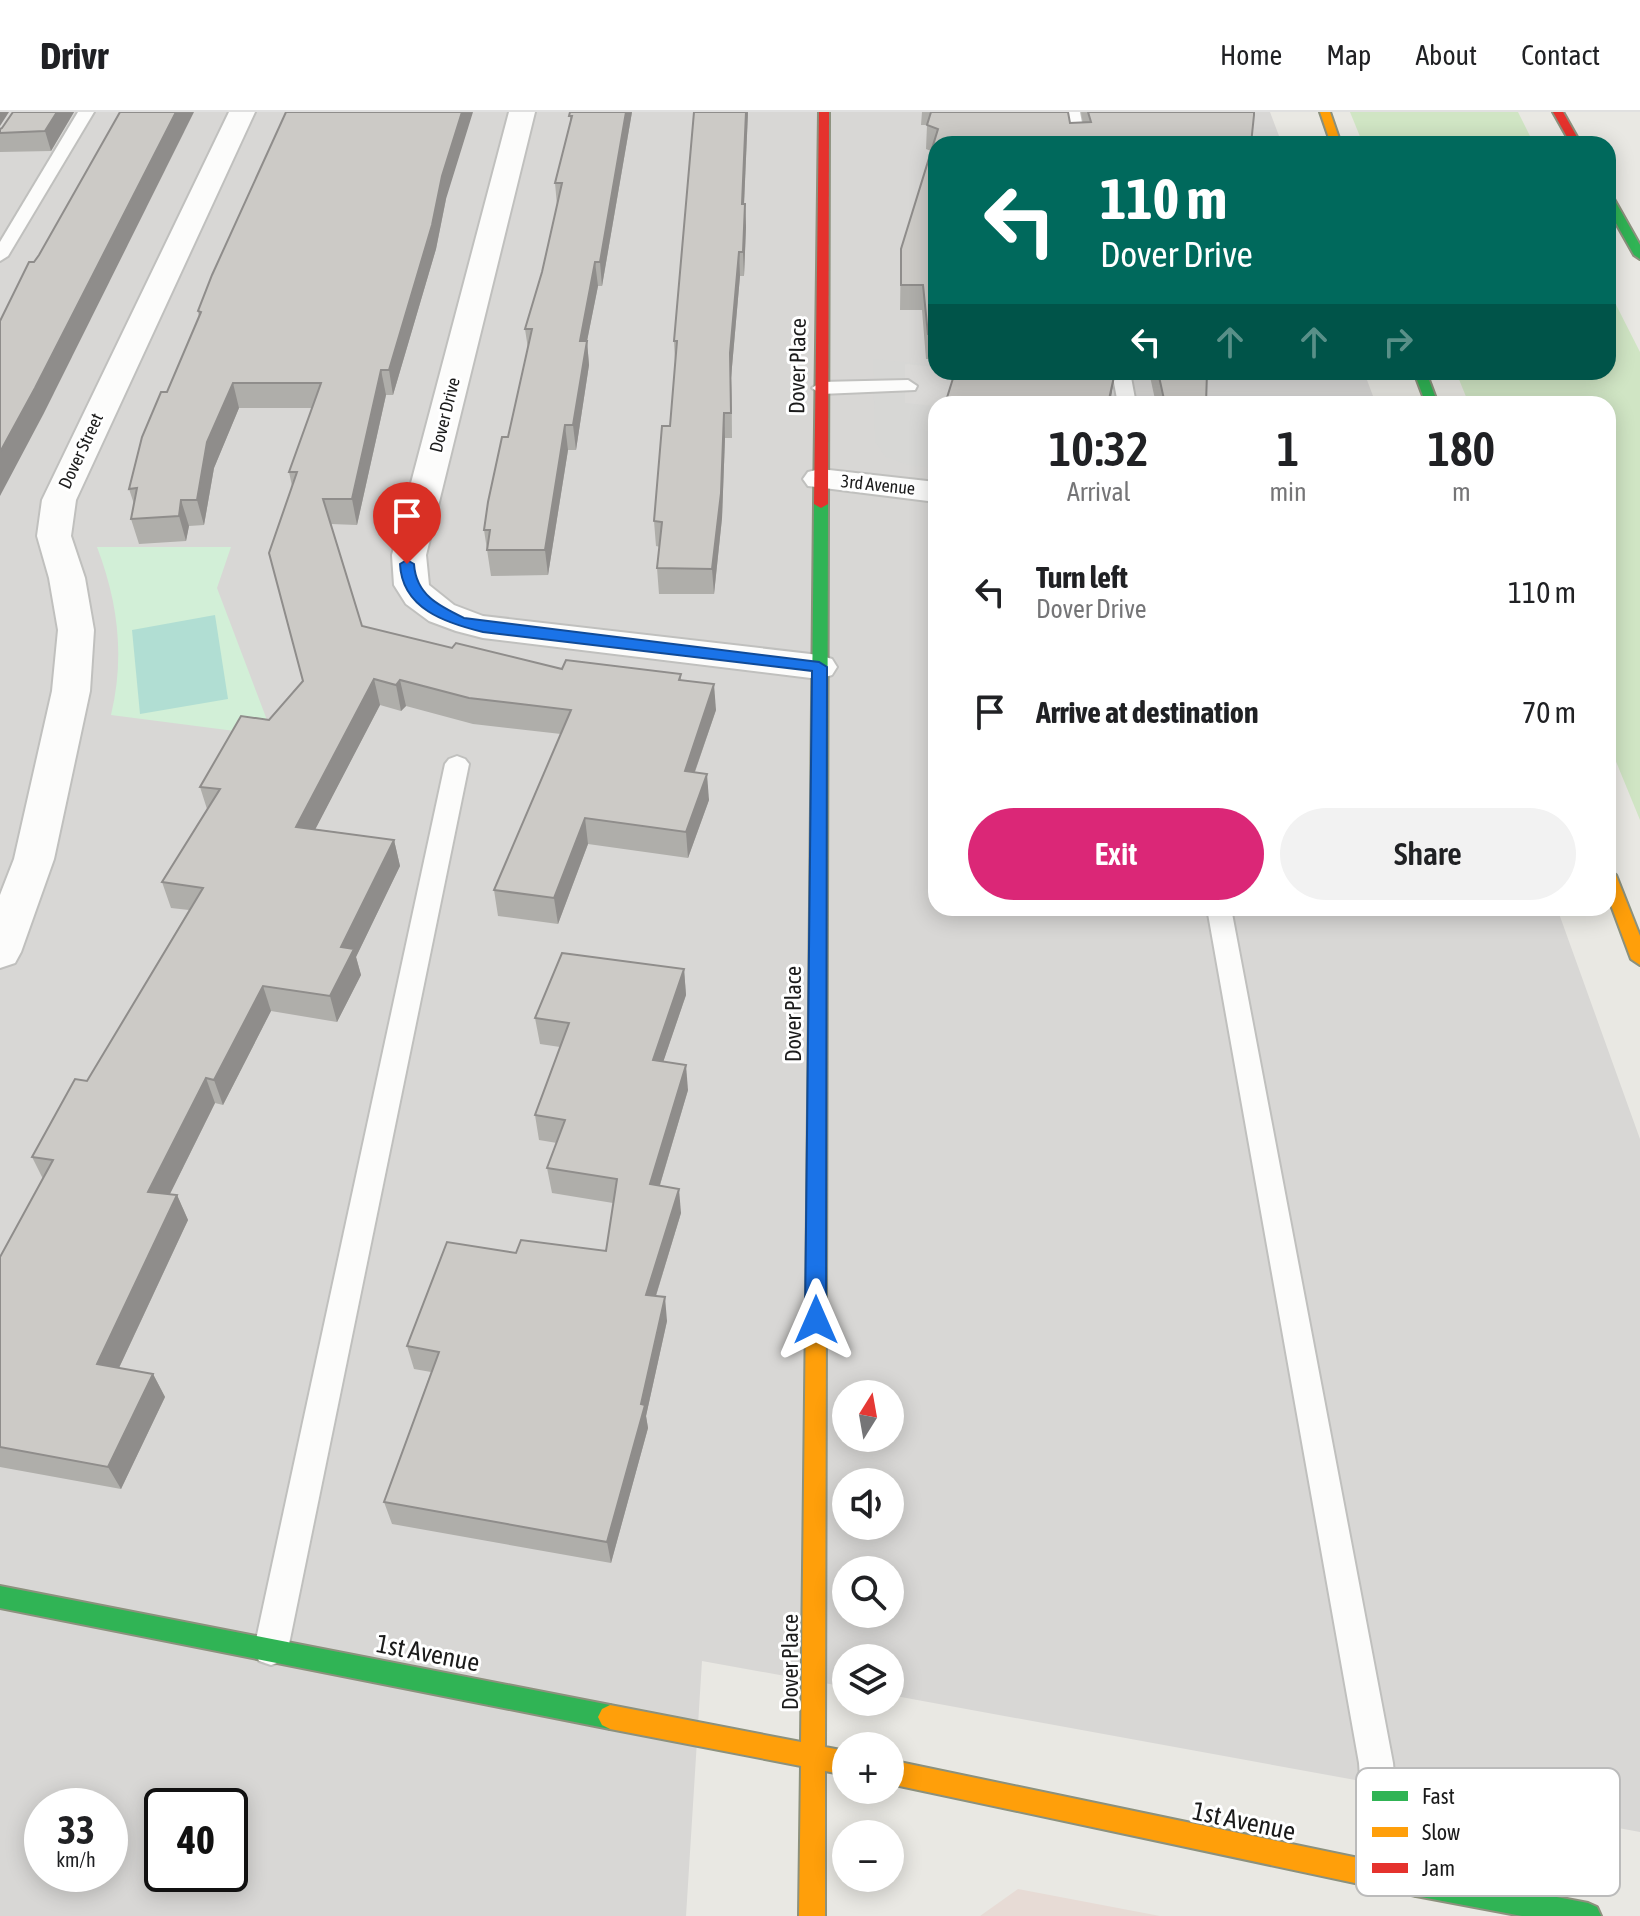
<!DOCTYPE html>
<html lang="en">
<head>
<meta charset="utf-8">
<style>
  body { margin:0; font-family:"Asap Condensed",sans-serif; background:#f2f2f2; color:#202124; height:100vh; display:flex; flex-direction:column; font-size:30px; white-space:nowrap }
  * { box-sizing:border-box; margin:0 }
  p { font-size:26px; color:#757577 }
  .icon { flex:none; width:44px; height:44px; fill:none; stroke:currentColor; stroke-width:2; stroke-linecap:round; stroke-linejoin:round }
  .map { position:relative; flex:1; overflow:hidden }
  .sheet { position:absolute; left:928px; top:284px; width:688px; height:520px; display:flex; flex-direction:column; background:#fff; border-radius:24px; box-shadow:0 4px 20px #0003 }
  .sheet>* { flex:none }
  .hud { position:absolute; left:928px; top:24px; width:688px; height:244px; border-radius:24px; box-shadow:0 4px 20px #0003; background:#00695c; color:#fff; overflow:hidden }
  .needle { width:52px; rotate:11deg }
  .controls { position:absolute; left:832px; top:1268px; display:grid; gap:16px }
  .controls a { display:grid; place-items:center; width:72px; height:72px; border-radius:50%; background:#fff; box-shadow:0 4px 20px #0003; font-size:40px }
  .speed { position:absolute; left:24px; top:1676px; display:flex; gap:16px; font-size:40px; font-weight:700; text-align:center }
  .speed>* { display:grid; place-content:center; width:104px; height:104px; border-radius:50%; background:#fff; box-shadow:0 4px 20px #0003; line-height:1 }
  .speed small { font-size:20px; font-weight:400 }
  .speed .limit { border:4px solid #111; border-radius:12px; background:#fff; color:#111 }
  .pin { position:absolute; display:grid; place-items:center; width:68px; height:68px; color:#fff; margin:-82px -34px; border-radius:50% 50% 50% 0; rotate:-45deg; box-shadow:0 0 8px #0007 }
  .pin .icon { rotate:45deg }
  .me { position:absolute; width:88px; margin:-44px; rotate:0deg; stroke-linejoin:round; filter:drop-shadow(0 0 6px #0008) }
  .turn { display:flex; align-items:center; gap:28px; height:168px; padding:0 40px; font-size:36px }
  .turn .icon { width:104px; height:104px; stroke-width:2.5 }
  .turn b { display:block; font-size:56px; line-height:68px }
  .lanes { display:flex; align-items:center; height:76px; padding:0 40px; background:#0003; justify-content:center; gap:40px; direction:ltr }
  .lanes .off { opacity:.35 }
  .eta { display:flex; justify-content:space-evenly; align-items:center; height:136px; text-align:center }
  .eta b { font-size:48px; font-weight:600; line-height:56px }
  .button { display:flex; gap:16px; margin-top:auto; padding:16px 40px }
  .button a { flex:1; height:92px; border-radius:48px; background:#db2777; color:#fff; font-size:32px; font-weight:600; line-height:92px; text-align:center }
  .button a+a { background:#f2f2f2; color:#202124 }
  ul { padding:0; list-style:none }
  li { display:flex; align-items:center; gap:24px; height:120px; padding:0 40px }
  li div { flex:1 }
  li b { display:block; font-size:30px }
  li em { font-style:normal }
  header { display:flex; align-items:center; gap:48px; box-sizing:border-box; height:112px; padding:0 40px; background:#fff; border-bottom:2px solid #e0e0e0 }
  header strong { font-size:38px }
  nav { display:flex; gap:44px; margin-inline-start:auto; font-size:28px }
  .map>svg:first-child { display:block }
  .residential { fill:#d8d7d5; fill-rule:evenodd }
  .commercial { fill:#e7dbd5 }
  .religious { fill:#d7d7d5 }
  .grass { fill:#d0e5c4 }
  .park { fill:#d2efd7 }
  .pitch { fill:#b1ded3 }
  .parking { fill:#dad9d7 }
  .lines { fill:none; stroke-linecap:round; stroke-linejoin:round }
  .lane-casing { stroke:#c0c0be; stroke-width:4 }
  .street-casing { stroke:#c0c0be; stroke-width:4 }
  .fast-casing { stroke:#8c917d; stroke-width:4 }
  .slow-casing { stroke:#8c917d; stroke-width:4 }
  .jam-casing { stroke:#8c917d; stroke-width:4 }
  .lane { fill:#fcfcfb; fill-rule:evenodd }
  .street { fill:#fcfcfb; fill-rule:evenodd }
  .fast { fill:#30b455; fill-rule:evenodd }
  .slow { fill:#ff9f0a; fill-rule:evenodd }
  .jam { fill:#e5322d; fill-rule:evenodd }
  .wall { fill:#afaeaa }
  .shaded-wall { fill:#8f8d8b }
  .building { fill:#cccac6; stroke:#8f8d8b; stroke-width:2 }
  .route { fill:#1a73e8; stroke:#114b97; stroke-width:2 }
  .labels { text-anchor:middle; stroke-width:6; stroke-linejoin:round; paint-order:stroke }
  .far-street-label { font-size:18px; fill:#1b1b1b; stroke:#fff }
  .street-label { font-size:22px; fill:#1b1b1b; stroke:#fff }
  .near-street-label { font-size:26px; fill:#1b1b1b; stroke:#fff }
  .key { fill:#fff; stroke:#bbb; stroke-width:2 }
  .key-label { font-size:22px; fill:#1b1b1b }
</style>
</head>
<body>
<header>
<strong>Drivr</strong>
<nav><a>Home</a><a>Map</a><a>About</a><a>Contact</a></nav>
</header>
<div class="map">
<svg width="1640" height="1804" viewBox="0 0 1640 1804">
  <rect width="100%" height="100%" fill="#e9e8e3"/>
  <path class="residential" d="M0 0H1270L1282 32H936V260H1364L1376 292H936V796H1557L1640 1027V1720L890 1583V1546H846V1575L702 1549 686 1804H0ZM846 1282H890V1326H846ZM846 1370H890V1414H846ZM846 1458H890V1502H846ZM42 1694H110V1762H42ZM162 1694H230V1762H162Z"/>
  <polygon class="commercial" points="1018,1777 1160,1804 980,1804"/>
  <polygon class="religious" points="873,247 936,253 936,260 999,260 1123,273 1127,292 936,292 936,356 912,354 886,345 875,330"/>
  <g class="grass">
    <polygon points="1350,0 1518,0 1534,32 1363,32"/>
    <polygon points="1608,177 1640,240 1640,708 1608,630 1608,292 1469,292 1456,260 1608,260"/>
  </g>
  <path class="park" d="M97 435H231L217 476 273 624 111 603C125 545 118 490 97 435Z"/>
  <polygon class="pitch" points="215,503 228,587 140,602 132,518"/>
  <polygon class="parking" points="905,252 936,255 936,260 985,260 1109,292 936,294 905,291"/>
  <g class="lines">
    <g class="lane-casing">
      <g id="lane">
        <polygon points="78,0 94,0 8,144 0,149 0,130"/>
        <polygon points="1064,0 1080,0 1086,32 1070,32"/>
        <polygon points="1112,260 1130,260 1136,292 1118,292"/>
        <polygon points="908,268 917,274 915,278 821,282 812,276 821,270"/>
        <polygon points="457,644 465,647 469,652 288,1537 283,1549 271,1553 259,1549 254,1537 445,652 449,647"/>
        <polygon points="1207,796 1231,796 1393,1651 1403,1765 1398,1778 1385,1783 1372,1778 1367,1765 1359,1651"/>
      </g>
    </g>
    <g class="street-casing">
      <g id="street">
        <polygon points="229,0 255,0 76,388 71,424 85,466 94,518 90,579 54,747 21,840 15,851 0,856 0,783 14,747 52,579 58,518 49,466 37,424 42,388"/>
        <polygon points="509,0 535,0 426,443 429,473 454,493 483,504 819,543 832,547 837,555 832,563 819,567 483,526 456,519 429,509 406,492 394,473 392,443"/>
        <polygon points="820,357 936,370 936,390 808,374 803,367 808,360"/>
      </g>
    </g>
    <g class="fast-casing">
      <g id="fast">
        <polygon points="1608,84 1614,87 1640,133 1640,147 1634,143 1608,97"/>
        <polygon points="1414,260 1426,260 1438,292 1426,292"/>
        <polygon points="821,388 828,392 826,1198 823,1204 816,1207 809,1204 806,1198 814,392"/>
        <polygon points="0,1474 610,1593 618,1597 622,1605 618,1613 610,1617 0,1496"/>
        <polygon points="1416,1758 1588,1791 1597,1795 1601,1804 1522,1804 1416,1784 1407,1780 1403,1771 1407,1762"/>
      </g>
    </g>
    <g class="slow-casing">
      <g id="slow">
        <polygon points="1320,0 1330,0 1341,32 1331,32"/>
        <polygon points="1608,757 1616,763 1640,824 1640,853 1631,847 1608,785"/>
        <polygon points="816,1189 823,1192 826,1198 825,1635 846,1639 846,1663 825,1659 825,1804 799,1804 801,1654 610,1617 602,1613 598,1605 602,1597 610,1593 801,1630 806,1198 809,1192"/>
        <polygon points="890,1648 1416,1758 1425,1762 1429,1771 1425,1780 1416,1784 890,1672"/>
      </g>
    </g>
    <g class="jam-casing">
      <g id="jam">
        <polygon points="819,0 829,0 828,392 821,396 814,392"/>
        <polygon points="1553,0 1563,0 1581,32 1571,32"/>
      </g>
    </g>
    <use href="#lane" class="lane"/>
    <use href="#street" class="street"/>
    <use href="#fast" class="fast"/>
    <use href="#slow" class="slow"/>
    <use href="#jam" class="jam"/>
  </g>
  <g class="wall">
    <polygon points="13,0 74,0 51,39 0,40 0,17 2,16"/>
    <polygon points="570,0 632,0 602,174 598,174 587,229 589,253 576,338 568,338 548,463 491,464 484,418 508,325 528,237 525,217 542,160 557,93 555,71 570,11"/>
    <polygon points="748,0 744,92 745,92 746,115 744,164 740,164 731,266 732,326 725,326 722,406 714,482 659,482 657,456 660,435 656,434 654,409 670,314 675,250 674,229"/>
    <polygon points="922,0 1068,0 1070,11 1083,11 1081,0 1254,0 936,32 936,247 926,247 922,198 900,198 901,137 931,39 926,37 927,13 921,13"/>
    <polygon points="446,87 436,137 393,283 386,283 357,413 331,412 362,514 452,536 562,557 681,562 681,568 716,598 695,660 709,688 688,746 588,732 558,812 498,804 494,778 561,622 473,612 406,594 401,599 380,593 315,717 394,728 400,754 356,845 361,863 337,910 271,899 223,993 215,991 170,1082 177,1083 188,1108 119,1256 153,1262 165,1285 121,1377 0,1355 0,1145 43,1067 32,1045 87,969 189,798 171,796 162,770 207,697 200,675 269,608 303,569 292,374 289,360 312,296 239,296 214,356 204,413 189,414 186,429 139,432 131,407 134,392 129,377 167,280 199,205 198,199"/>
    <polygon points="1149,260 1207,260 1206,292 1156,292"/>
    <polygon points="684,857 686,883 663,950 688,978 660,1073 681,1101 656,1184 667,1209 646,1304 648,1316 611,1451 392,1412 384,1390 431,1260 414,1257 407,1234 516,1141 606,1139 613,1091 552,1081 547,1056 557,1031 539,1028 535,1003 560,935 540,932 535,906"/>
  </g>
  <g class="shaded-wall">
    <polygon points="0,0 9,0 0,14"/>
    <polygon points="57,0 74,0 51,39 45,19"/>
    <polygon points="176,0 194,0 44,301 0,384 0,340"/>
    <polygon points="462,0 473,0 446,87 436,137 393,283 389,258 442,64"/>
    <polygon points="626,0 632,0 602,174 600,150"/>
    <polygon points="746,0 748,0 743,115 742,92"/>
    <polygon points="745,92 746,115 744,164 743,140"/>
    <polygon points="739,140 740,164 731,266 732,326 730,241"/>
    <polygon points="595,150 598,174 587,229 589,253 576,338 573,313 580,229"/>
    <polygon points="381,258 386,283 357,413 352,387"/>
    <polygon points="1115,260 1110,292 1108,292"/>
    <polygon points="233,271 239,296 214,356 204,413 197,388 207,330"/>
    <polygon points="724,301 725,326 722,406 714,482 712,457"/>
    <polygon points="565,313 568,338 548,463 545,438"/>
    <polygon points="181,388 189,414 186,429 179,404"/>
    <polygon points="374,567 380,593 303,741 296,715"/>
    <polygon points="400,568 406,594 401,599 396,573"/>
    <polygon points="714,572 716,598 686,685 685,659"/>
    <polygon points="707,662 709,688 688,746 686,720"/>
    <polygon points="585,706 588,732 558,812 554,786"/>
    <polygon points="394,728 400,754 356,845 361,863 337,910 330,884 341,835"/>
    <polygon points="684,857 686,883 655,974 653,948"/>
    <polygon points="263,874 271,899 223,993 214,968"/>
    <polygon points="686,953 688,978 653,1096 650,1072"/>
    <polygon points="206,966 215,991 159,1104 148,1080"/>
    <polygon points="679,1077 681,1101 649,1206 646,1183"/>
    <polygon points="177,1083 188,1108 110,1275 97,1252"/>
    <polygon points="665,1185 667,1209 646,1304 648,1316 611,1451 607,1430 641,1292"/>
    <polygon points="153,1262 165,1285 121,1377 108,1355"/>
  </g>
  <g class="building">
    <polygon points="13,0 57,0 45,19 0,21 0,17 2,16"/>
    <polygon points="120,0 176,0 35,276 0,340 0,209 29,150 34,150 39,143"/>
    <polygon points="286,0 462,0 442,64 432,113 389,258 381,258 352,387 323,387 362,514 452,536 456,531 562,557 566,548 681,562 679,568 714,572 685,659 707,662 686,720 585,706 554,786 494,778 571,598 469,586 400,568 396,573 374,567 296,715 394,728 341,835 354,837 330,884 263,874 214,968 206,966 148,1080 177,1083 97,1252 153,1262 108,1355 0,1335 0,1145 53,1048 32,1045 75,967 87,969 203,776 162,770 220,677 200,675 241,604 269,608 303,569 269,441 297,360 289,360 321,271 233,271 207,330 197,388 181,388 179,404 131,407 137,376 129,377 142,325 161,280 167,280 201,200 198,199 212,163"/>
    <polygon points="570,0 626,0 600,150 595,150 580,229 587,229 573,313 565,313 545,438 487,438 490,418 484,418 488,390 502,325 508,325 532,217 525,217 542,160 562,71 555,71 572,4 569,4"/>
    <polygon points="694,0 746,0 742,92 745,92 743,140 739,140 730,241 731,301 724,301 721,381 712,457 657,456 662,410 654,409 662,314 670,314 677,229 674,229"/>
    <polygon points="931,0 1068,0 1070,11 1091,10 1088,0 1254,0 1254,3 1251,32 936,32 936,222 928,222 923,173 901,173 901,137 938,17 927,13"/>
    <polygon points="955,260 1115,260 1108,292 945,292"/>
    <polygon points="1158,260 1207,260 1206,292 1165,292"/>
    <polygon points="562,841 684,857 653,948 686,953 650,1072 679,1077 646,1183 665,1185 641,1292 645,1293 607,1430 384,1390 439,1240 407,1234 447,1130 516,1141 521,1128 606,1139 617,1067 547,1056 565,1008 535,1003 569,911 535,906"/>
  </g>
  <path class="route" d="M407 448 414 452C416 483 439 494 464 506L819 550 827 555 826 1208 823 1214 816 1217 808 1214 805 1208 812 559 483 520C446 511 402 497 400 452Z"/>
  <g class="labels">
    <g class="far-street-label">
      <text transform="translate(445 303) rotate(-76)" y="6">Dover Drive</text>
      <text transform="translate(81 339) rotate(-65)" y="6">Dover Street</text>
      <text transform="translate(878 373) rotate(6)" y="6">3rd Avenue</text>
    </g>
    <g class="street-label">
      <text transform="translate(797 254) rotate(-89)" y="8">Dover Place</text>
      <text transform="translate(793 902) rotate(-90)" y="8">Dover Place</text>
      <text transform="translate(790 1550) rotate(-90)" y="8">Dover Place</text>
    </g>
    <g class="near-street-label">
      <text transform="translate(428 1541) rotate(11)" y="9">1st Avenue</text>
      <text transform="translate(1244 1709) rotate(12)" y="9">1st Avenue</text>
    </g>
  </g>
  <rect x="1356" y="1656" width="264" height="128" rx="12" class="key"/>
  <rect x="1372" y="1679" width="36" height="10" fill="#30b455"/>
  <rect x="1372" y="1715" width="36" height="10" fill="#ff9f0a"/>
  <rect x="1372" y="1751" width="36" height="10" fill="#e5322d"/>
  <g class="key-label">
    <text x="1422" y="1692">Fast</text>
    <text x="1422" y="1728">Slow</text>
    <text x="1422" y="1764">Jam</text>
  </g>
</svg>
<div class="controls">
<a><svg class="needle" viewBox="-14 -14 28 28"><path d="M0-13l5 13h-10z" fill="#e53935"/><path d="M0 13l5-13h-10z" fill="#757577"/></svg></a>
<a><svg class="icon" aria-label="sound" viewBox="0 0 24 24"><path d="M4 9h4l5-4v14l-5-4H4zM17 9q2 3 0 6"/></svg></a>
<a><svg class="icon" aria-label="search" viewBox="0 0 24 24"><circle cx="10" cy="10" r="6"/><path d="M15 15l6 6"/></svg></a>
<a><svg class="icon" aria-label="layers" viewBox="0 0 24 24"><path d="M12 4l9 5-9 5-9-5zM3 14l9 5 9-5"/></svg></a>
<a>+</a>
<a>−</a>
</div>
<div class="speed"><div>33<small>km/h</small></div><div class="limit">40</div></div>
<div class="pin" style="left:407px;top:452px;background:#d93025"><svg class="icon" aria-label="arrive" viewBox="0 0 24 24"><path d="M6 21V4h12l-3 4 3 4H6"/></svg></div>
<svg class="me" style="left:816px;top:1208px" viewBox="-20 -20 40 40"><path d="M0-17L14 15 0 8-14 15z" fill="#1a73e8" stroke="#fff" stroke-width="4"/></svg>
<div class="hud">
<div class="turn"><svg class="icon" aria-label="left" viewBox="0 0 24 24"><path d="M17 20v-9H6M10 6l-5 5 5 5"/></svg><div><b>110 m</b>Dover Drive</div></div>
<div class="lanes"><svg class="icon" aria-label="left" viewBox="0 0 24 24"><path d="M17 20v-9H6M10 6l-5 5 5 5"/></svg><svg class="icon off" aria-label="ahead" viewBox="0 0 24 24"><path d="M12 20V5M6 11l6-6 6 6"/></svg><svg class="icon off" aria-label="ahead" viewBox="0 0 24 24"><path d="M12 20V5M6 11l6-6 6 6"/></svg><svg class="icon off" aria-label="right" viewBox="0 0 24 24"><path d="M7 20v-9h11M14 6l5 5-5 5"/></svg></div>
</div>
<section class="sheet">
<div class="eta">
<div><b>10:32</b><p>Arrival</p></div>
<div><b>1</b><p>min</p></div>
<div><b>180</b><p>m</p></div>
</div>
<ul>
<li><svg class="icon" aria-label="left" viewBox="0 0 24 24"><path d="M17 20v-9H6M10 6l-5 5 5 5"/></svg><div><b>Turn left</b><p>Dover Drive</p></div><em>110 m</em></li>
<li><svg class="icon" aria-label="arrive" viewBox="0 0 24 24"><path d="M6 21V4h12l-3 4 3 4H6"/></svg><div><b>Arrive at destination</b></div><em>70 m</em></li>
</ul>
<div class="button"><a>Exit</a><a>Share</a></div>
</section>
</div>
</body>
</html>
